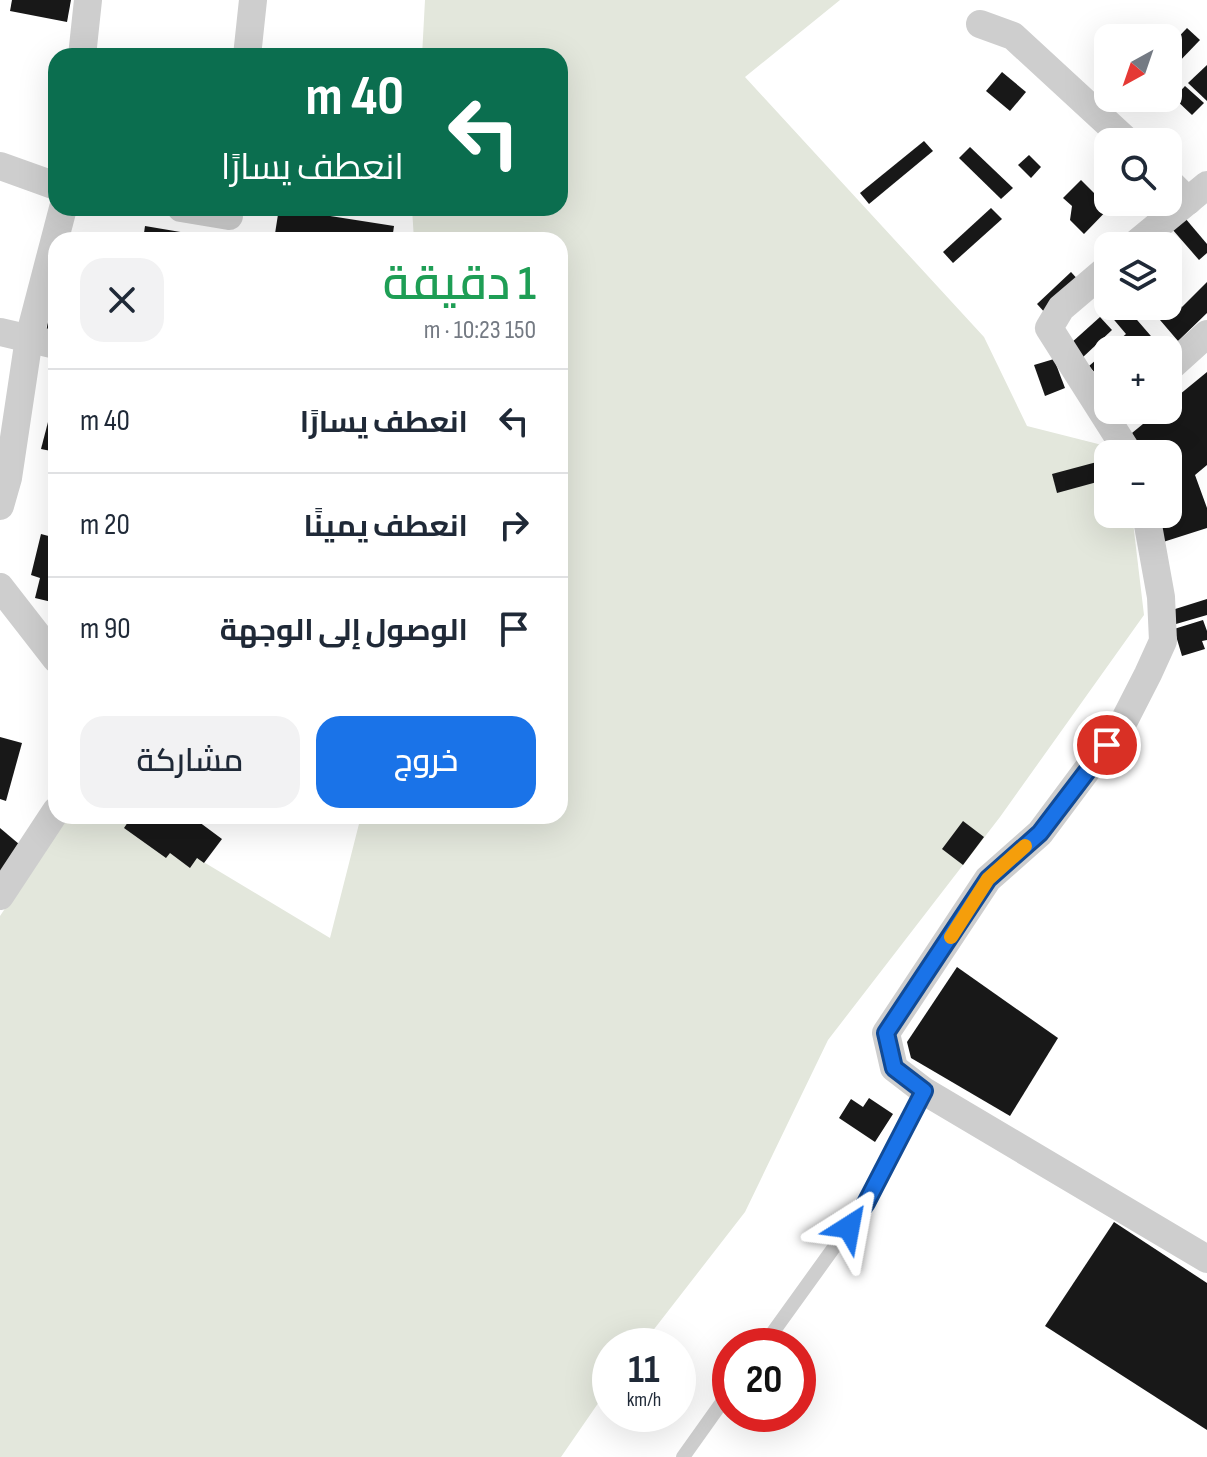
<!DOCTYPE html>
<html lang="ar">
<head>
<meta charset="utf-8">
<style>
  body { margin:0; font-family:"Sofia Sans Condensed",Cairo,sans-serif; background:#f2f2f3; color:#1f2937; direction:rtl; height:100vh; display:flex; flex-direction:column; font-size:30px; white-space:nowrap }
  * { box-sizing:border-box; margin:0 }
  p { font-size:26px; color:#747a83 }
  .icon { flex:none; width:44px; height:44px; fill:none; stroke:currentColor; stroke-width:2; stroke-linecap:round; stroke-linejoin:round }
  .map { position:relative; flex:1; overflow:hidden; direction:ltr }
  .details { position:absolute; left:48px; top:232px; width:520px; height:592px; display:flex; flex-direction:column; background:#fff; border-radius:24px; box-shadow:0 8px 32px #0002; direction:rtl }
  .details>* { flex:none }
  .guide { position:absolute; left:48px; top:48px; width:520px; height:168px; border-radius:24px; box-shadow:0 8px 32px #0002; direction:rtl; background:#0b6e4f; color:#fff; overflow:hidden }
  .needle { width:52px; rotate:220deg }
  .controls { position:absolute; left:1094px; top:24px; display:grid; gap:16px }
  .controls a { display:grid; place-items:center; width:88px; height:88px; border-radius:16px; background:#fff; box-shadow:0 8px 32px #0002; font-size:40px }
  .speed { position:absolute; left:592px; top:1328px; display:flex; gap:16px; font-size:40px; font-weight:700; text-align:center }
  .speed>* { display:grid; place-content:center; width:104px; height:104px; border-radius:50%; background:#fff; box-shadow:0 8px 32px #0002; line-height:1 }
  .speed small { font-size:20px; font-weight:400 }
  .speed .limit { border:12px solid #d22; background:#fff; color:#111 }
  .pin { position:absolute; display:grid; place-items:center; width:68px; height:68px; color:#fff; margin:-34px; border:4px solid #fff; border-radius:50%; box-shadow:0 2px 8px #0007 }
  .me { position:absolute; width:88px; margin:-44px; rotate:34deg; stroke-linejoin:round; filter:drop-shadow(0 0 6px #0008) }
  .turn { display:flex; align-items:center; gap:28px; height:168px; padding:0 32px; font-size:36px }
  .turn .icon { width:104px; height:104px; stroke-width:2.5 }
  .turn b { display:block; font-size:56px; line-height:68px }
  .round { display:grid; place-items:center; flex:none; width:84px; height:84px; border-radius:24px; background:#f2f2f3 }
  .overview { display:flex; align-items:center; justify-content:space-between; height:136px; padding:0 32px }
  h1 { font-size:48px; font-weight:600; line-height:60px; color:#1e9e55 }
  .cta { display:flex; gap:16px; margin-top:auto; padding:16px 32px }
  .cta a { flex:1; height:92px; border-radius:24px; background:#1a73e8; color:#fff; font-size:32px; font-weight:600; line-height:92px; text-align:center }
  .cta a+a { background:#f2f2f3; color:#1f2937 }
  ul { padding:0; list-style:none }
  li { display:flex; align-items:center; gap:24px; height:104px; padding:0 32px; border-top:2px solid #e0e1e3 }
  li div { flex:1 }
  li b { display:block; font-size:30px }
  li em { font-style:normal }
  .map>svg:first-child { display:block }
  .green { fill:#e3e7dc }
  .building { fill:#181818 }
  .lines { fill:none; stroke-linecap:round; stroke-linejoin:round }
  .service { stroke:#cecece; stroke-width:14 }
  .minor { stroke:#cecece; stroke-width:28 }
  .route-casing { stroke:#114b97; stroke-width:20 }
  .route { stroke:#1a73e8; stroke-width:14 }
  .slow { stroke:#f59e0b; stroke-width:14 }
</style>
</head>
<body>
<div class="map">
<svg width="1207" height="1457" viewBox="0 0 1207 1457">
  <rect width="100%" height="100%" fill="#fff"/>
  <polygon class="green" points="425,0 840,0 745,77 984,337 1027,426 1110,447 1114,454 1108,454 1108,514 1132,514 1144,615 1000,817 828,1040 745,1212 641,1346 610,1346 610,1386 561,1457 0,1457 0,916 67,816 127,816 330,938 361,816 560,816 560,240 414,240 412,208 560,208 560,56 422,56"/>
  <g class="building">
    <polygon points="12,0 71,0 67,22 10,11"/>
    <polygon points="1187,28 1200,40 1174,67 1168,62 1168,48"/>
    <polygon points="1207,65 1207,101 1188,83"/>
    <polygon points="1002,72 1026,92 1010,111 986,91"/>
    <polygon points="1185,86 1204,103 1192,115 1174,98"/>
    <polygon points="1109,98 1125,98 1109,115 1100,107"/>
    <polygon points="924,141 933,151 869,204 860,193"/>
    <polygon points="970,147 1013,188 1001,199 959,158"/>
    <polygon points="1029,155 1041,167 1031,178 1018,165"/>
    <polygon points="1081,180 1098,197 1108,186 1108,202 1115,202 1084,234 1070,220 1072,206 1063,198"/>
    <polygon points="279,208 394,226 392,240 274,240"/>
    <polygon points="991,208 1002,219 953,263 943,252"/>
    <polygon points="1185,218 1207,244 1207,253 1199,260 1172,229"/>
    <polygon points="145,226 216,238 216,240 143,240"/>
    <polygon points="1071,272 1081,283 1047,315 1037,304"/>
    <polygon points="1207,282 1207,313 1178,341 1148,306 1168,306 1168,292 1182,307"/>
    <polygon points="55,285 56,285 56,339 45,337"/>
    <polygon points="1108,295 1108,306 1125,306 1163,350 1108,350 1108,388 1089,366 1126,334 1099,302"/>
    <polygon points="1100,317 1112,330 1082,358 1070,344"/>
    <polygon points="1054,359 1065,388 1045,396 1034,365"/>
    <polygon points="1207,372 1207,465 1195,475 1207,508 1207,528 1160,543 1160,514 1168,514 1168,454 1141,454 1132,433 1160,410 1168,410 1168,404"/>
    <polygon points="55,395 56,395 56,452 41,449"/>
    <polygon points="1108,459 1108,479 1057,493 1052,474"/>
    <polygon points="41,534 56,538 56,603 35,598 40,578 31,575"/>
    <polygon points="1207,599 1207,615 1176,624 1172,610"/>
    <polygon points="1203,620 1207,631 1207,640 1202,641 1205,649 1182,656 1174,629"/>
    <polygon points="0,737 22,743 6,801 0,799"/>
    <polygon points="126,816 191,816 222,839 204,863 197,858 190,868 170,853 166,858 124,828 130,819"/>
    <polygon points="963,821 984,837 963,865 942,849"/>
    <polygon points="0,828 26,850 0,881"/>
    <polygon points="957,967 1058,1038 1010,1116 911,1058 907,1042"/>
    <polygon points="869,1098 893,1114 875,1142 839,1118 851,1099 863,1107"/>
    <polygon points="1114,1222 1207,1283 1207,1430 1045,1326"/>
  </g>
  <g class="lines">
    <g class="service">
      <polyline points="763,1346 866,1203 924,1091"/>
      <polyline points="683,1457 730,1391"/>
    </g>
    <g class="minor">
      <polyline points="980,24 1013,36 1128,142"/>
      <polyline points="82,56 88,0"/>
      <polyline points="247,56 253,0"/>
      <polyline points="0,166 56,186"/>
      <polyline points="1168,181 1188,201"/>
      <polyline points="181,208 229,216"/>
      <polyline points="1133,246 1207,185"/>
      <polyline points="1108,268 1061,308 1049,328 1129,454"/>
      <polyline points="0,332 56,345"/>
      <polyline points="1168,369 1207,334"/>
      <polyline points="0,506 8,478 29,338 63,208"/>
      <polyline points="1146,514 1161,597 1163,641 1148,674 1125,719 1040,833 988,879 886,1033 894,1068 924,1091 1207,1259"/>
      <polyline points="0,587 56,659"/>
      <polyline points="0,896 56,811"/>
    </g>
  </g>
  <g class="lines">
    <g class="route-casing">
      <polyline id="route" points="849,1227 866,1203 924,1091 894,1068 886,1033 988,879 1040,833 1107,745"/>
    </g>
    <use href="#route" class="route"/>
    <polyline class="slow" points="951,937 988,879 1025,846"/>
  </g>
</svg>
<div class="controls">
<a><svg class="needle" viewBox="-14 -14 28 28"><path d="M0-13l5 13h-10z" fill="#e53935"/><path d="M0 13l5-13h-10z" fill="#747a83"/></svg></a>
<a><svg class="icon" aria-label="search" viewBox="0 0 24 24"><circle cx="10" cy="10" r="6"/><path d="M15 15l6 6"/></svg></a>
<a><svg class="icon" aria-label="layers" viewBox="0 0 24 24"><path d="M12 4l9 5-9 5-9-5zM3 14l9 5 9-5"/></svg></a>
<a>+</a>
<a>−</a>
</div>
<div class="speed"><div>11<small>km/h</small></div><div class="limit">20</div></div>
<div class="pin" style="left:1107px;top:745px;background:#d93025"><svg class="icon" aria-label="arrive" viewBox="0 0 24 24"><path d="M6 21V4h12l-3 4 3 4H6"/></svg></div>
<svg class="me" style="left:849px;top:1227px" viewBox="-20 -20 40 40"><path d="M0-17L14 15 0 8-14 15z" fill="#1a73e8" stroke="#fff" stroke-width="4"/></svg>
<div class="guide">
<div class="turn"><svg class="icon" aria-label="left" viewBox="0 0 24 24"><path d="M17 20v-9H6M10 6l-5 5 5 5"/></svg><div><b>40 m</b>انعطف يسارًا</div></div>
</div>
<section class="details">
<div class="overview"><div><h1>1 دقيقة</h1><p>150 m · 10:23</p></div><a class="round"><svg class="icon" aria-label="close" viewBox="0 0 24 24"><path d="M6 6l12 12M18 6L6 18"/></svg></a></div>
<ul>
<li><svg class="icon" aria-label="left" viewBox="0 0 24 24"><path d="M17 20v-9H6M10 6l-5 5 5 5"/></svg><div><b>انعطف يسارًا</b></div><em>40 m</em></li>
<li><svg class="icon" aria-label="right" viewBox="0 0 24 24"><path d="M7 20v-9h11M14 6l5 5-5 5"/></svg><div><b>انعطف يمينًا</b></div><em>20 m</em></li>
<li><svg class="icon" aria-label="arrive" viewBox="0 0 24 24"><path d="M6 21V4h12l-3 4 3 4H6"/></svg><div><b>الوصول إلى الوجهة</b></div><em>90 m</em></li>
</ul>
<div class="cta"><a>خروج</a><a>مشاركة</a></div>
</section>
</div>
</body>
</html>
